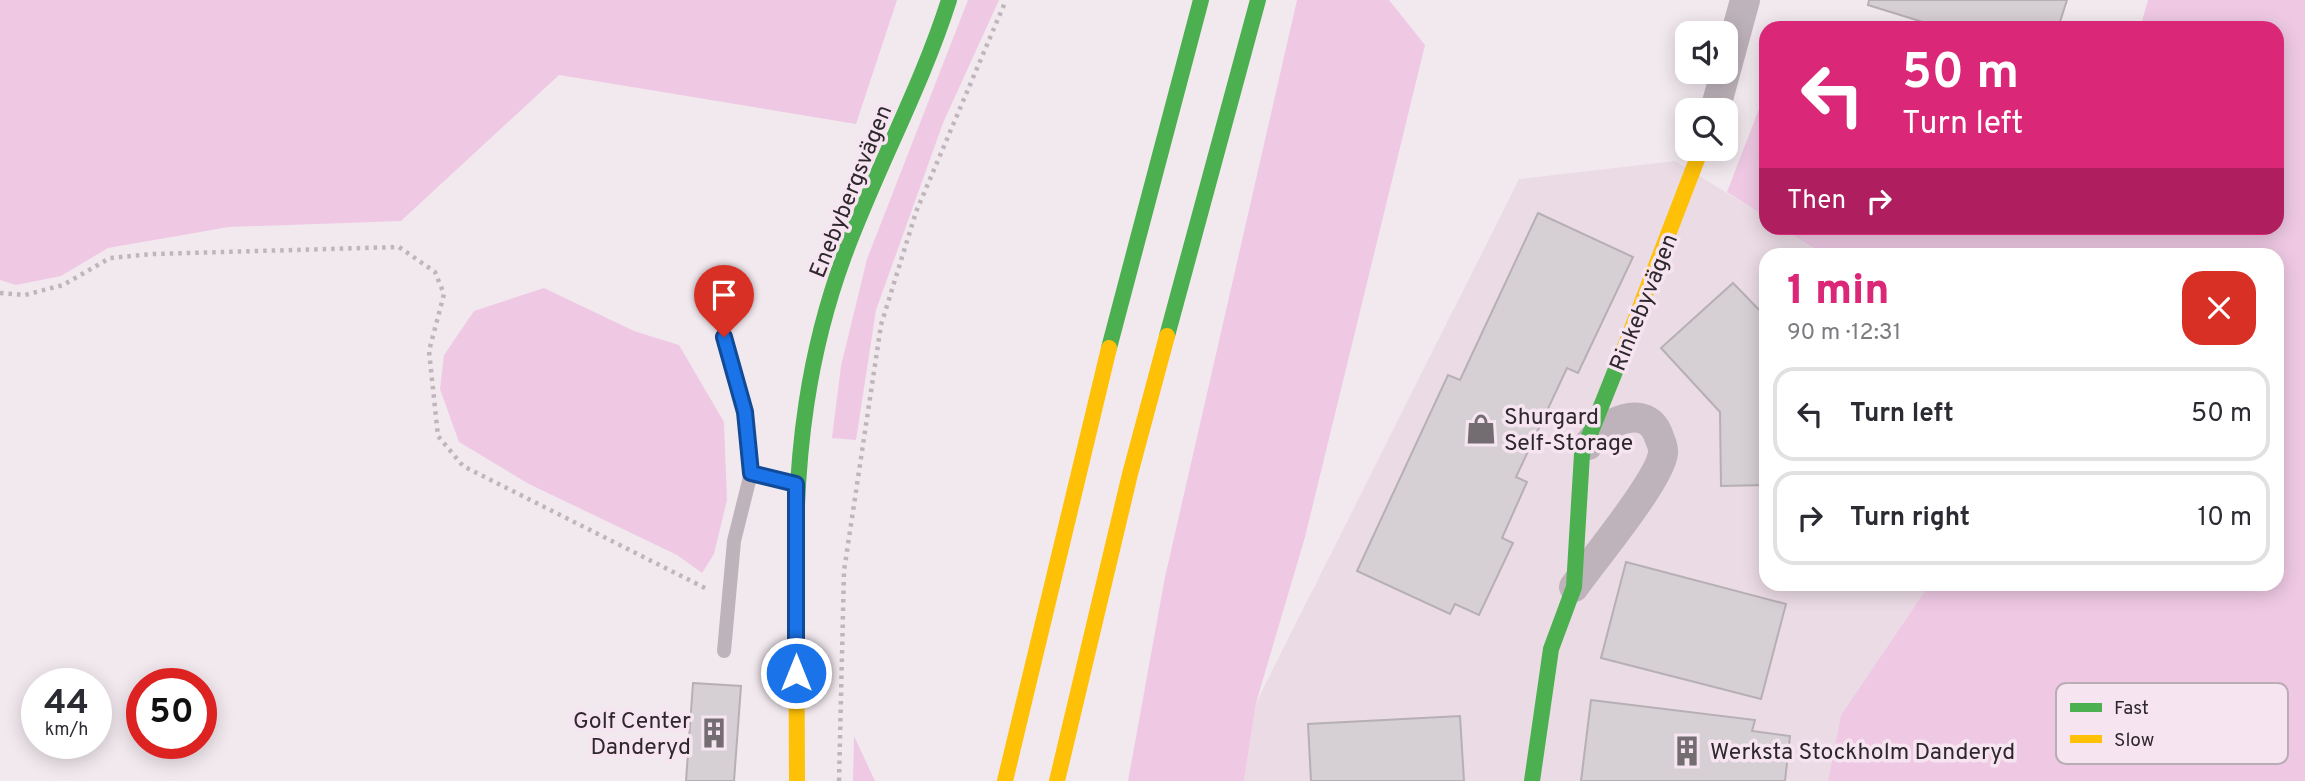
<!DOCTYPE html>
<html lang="en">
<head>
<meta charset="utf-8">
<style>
  body { margin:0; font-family:Overpass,sans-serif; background:#f7f7f7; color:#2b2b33; height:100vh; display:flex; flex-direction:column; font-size:26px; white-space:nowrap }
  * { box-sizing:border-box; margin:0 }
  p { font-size:23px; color:#7c7c81 }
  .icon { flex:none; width:38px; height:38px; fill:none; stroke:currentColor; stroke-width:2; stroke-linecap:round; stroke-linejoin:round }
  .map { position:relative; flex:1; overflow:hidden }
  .drawer { position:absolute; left:1759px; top:248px; width:525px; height:343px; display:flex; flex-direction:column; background:#fff; border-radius:21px; box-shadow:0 4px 18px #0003 }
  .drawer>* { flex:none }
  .banner { position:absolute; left:1759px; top:21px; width:525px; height:214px; border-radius:21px; box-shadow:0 4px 18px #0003; background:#db2777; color:#fff; overflow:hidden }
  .buttons { position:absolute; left:1675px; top:21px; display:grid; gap:14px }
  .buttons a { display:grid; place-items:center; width:63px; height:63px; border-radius:14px; background:#fff; box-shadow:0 4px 18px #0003; font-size:35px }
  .speed { position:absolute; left:21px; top:668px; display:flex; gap:14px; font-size:35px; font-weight:700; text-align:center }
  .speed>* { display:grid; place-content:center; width:91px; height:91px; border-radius:50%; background:#fff; box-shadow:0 4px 18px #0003; line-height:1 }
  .speed small { font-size:18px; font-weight:400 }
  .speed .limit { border:10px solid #d22; background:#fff; color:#111 }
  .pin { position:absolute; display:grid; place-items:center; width:60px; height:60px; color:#fff; margin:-72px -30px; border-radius:50% 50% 50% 0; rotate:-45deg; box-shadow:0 0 7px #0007 }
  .pin .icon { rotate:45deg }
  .me { position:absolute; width:77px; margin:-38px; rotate:0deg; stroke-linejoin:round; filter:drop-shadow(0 0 5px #0008) }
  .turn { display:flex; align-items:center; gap:24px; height:147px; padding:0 28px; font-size:32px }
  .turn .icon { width:91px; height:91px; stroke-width:2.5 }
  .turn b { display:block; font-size:49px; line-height:60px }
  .then { display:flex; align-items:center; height:66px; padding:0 28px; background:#0003; gap:14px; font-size:26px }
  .round { display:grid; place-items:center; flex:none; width:74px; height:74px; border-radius:21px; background:#f7f7f7 }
  .overview { display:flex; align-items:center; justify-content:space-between; height:119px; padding:0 28px }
  h1 { font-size:42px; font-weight:800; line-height:52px; color:#db2777 }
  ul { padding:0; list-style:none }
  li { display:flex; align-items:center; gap:21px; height:94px; margin:0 14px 10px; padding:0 14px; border:4px solid #e1e1e2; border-radius:21px }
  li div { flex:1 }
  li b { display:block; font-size:26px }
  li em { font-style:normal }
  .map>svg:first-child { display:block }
  .built { fill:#ebdbe5 }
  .green { fill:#efc9e4 }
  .building { fill:#d6cfd4; stroke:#b6afb3; stroke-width:2 }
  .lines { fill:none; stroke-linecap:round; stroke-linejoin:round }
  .path { stroke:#beb6bb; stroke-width:4.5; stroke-dasharray:3.5 5; stroke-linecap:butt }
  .lane { stroke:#beb3ba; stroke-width:14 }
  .street { stroke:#beb3ba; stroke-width:30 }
  .fast { stroke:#4caf50; stroke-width:16 }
  .slow { stroke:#ffc107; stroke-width:16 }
  .route-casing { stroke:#114b97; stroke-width:18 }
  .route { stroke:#1a73e8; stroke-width:12 }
  .labels { text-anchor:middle; stroke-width:7; stroke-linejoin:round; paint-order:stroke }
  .street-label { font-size:23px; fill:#2e282c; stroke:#f6e5f0 }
  .poi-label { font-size:23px; fill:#2e282c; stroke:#f6e5f0; text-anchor:start }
  .key { fill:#f6e5f0; stroke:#baacb5; stroke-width:2 }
  .key-label { font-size:19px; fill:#2e282c }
</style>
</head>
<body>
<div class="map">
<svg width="2305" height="781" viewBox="0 0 2305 781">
  <rect width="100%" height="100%" fill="#f2e9ef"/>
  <polygon class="built" points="1675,161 1766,217 1766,228 1782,228 1825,255 1766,256 1766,584 1929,585 1841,715 1828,781 1244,781 1256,703 1519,179"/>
  <g class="green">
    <polygon points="0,0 897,0 856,124 559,75 401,221 229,227 108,248 61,276 16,285 0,280"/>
    <polygon points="968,0 999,0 943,123 876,310 856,440 832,438 841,366 867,259"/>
    <polygon points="1297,0 1389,0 1425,45 1305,537 1256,703 1244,781 1128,781 1165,577"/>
    <polygon points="2148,0 2305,0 2305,781 1828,781 1841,715 1929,585 2277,584 2277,256 1825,255 1782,228 2277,228 2277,28 2140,28"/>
    <polygon points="1766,91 1766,217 1727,192"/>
    <polygon points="544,288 634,331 679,345 724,422 727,500 714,554 702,573 677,555 529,484 459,442 440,389 444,355 474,311"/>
    <polygon points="854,736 875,781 853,781"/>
  </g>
  <g class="building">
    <polygon points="1869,0 2067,0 2058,28 1942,28 1868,5"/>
    <polygon points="1538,213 1633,257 1578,373 1567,368 1516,477 1527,482 1502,538 1513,543 1479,615 1455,604 1450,614 1357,571 1448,375 1460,380"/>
    <polygon points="1733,283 1766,317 1766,485 1721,486 1720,412 1661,348"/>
    <polygon points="1626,562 1786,604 1761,699 1601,658"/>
    <polygon points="693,683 741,686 734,781 686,781"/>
    <polygon points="1591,700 1755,720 1752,731 1790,736 1785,781 1581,781"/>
    <polygon points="1460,716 1464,781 1311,781 1308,724"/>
  </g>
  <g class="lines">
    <g class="path">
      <polyline points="0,293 25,295 63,285 110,258 153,254 399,247 435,272 444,294 429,351 438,436 463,466 709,590"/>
      <polyline points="839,781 844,571 881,325 916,212 1006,0"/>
    </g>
    <g class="lane">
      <polyline points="724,337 745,412 751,473 795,484"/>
      <polyline points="724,651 734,541 751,473"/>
    </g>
    <g class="street">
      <polyline points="1715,110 1745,0"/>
      <path d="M1574 587C1593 560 1660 480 1663 453 1664 448 1661 442 1659 437 1647 400 1603 423 1588 445"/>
    </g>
    <g class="fast">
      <polyline points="1167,336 1258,0"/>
      <polyline points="1109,348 1201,0"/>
      <path d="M796 554C796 451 808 354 844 256 876 169 921 88 949 0"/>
      <polyline points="1532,781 1551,649 1574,587 1582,454 1624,349"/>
    </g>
    <g class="slow">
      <polyline points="1624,349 1701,149"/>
      <polyline points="796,554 797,781"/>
      <polyline points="1005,781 1109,348"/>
      <polyline points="1057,781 1130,474 1167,336"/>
    </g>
  </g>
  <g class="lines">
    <g class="route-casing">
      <polyline id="route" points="724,337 745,412 751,473 796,484 796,673"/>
    </g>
    <use href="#route" class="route"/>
  </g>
  <defs>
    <g id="shop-bare" transform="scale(2.415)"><path d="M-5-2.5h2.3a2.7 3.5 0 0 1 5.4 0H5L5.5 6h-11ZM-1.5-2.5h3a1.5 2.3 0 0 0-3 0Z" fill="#736c70" stroke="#f6e5f0" stroke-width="2.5" paint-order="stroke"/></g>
    <g id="building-bare" transform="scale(2.415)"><path d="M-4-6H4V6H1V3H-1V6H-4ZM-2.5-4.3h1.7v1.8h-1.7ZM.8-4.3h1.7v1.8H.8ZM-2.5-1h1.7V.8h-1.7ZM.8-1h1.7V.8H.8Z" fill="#736c70" stroke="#f6e5f0" stroke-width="2.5" paint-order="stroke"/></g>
  </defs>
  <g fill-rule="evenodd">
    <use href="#shop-bare" x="1481" y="429"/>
    <use href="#building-bare" x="714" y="733"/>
    <use href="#building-bare" x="1687" y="751"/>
  </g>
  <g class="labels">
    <g class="street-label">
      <text transform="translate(850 191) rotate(-68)" y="8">Enebybergsvägen</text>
      <text transform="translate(1643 302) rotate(-68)" y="8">Rinkebyvägen</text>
    </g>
    <g class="poi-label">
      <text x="1504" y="424">Shurgard<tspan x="1504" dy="26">Self-Storage</tspan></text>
      <text x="691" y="728" text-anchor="end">Golf Center<tspan x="691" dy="26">Danderyd</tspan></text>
      <text x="1710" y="759">Werksta Stockholm Danderyd</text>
    </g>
  </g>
  <rect x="2056" y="683" width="232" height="81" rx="10" class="key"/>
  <rect x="2070" y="703" width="32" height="9" fill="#4caf50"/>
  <rect x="2070" y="735" width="32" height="8" fill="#ffc107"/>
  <g class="key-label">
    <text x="2114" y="714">Fast</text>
    <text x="2114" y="746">Slow</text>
  </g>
</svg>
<div class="buttons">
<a><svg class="icon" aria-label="sound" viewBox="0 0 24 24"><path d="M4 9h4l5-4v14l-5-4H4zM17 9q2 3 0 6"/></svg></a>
<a><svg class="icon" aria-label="search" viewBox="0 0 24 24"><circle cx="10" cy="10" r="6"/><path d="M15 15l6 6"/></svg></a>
</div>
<div class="speed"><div>44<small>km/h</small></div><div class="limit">50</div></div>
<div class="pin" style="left:724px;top:337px;background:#d93025"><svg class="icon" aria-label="arrive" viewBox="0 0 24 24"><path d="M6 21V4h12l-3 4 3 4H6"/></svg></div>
<svg class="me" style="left:796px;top:673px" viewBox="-20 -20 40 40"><circle r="17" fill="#1a73e8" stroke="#fff" stroke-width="3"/><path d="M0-11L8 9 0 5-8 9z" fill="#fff"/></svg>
<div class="banner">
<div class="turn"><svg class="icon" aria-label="left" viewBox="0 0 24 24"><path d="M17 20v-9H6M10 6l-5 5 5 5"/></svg><div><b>50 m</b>Turn left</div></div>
<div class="then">Then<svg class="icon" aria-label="right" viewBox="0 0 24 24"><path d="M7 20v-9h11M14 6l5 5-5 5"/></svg></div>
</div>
<section class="drawer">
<div class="overview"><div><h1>1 min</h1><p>90 m · 12:31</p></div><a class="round" style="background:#d93025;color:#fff"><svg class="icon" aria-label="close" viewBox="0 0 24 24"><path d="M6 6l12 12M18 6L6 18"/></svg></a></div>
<ul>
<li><svg class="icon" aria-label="left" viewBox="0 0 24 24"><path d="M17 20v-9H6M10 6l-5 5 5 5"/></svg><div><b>Turn left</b></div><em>50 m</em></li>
<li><svg class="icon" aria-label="right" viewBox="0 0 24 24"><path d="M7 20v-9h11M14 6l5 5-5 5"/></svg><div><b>Turn right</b></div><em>10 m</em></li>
</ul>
</section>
</div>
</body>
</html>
